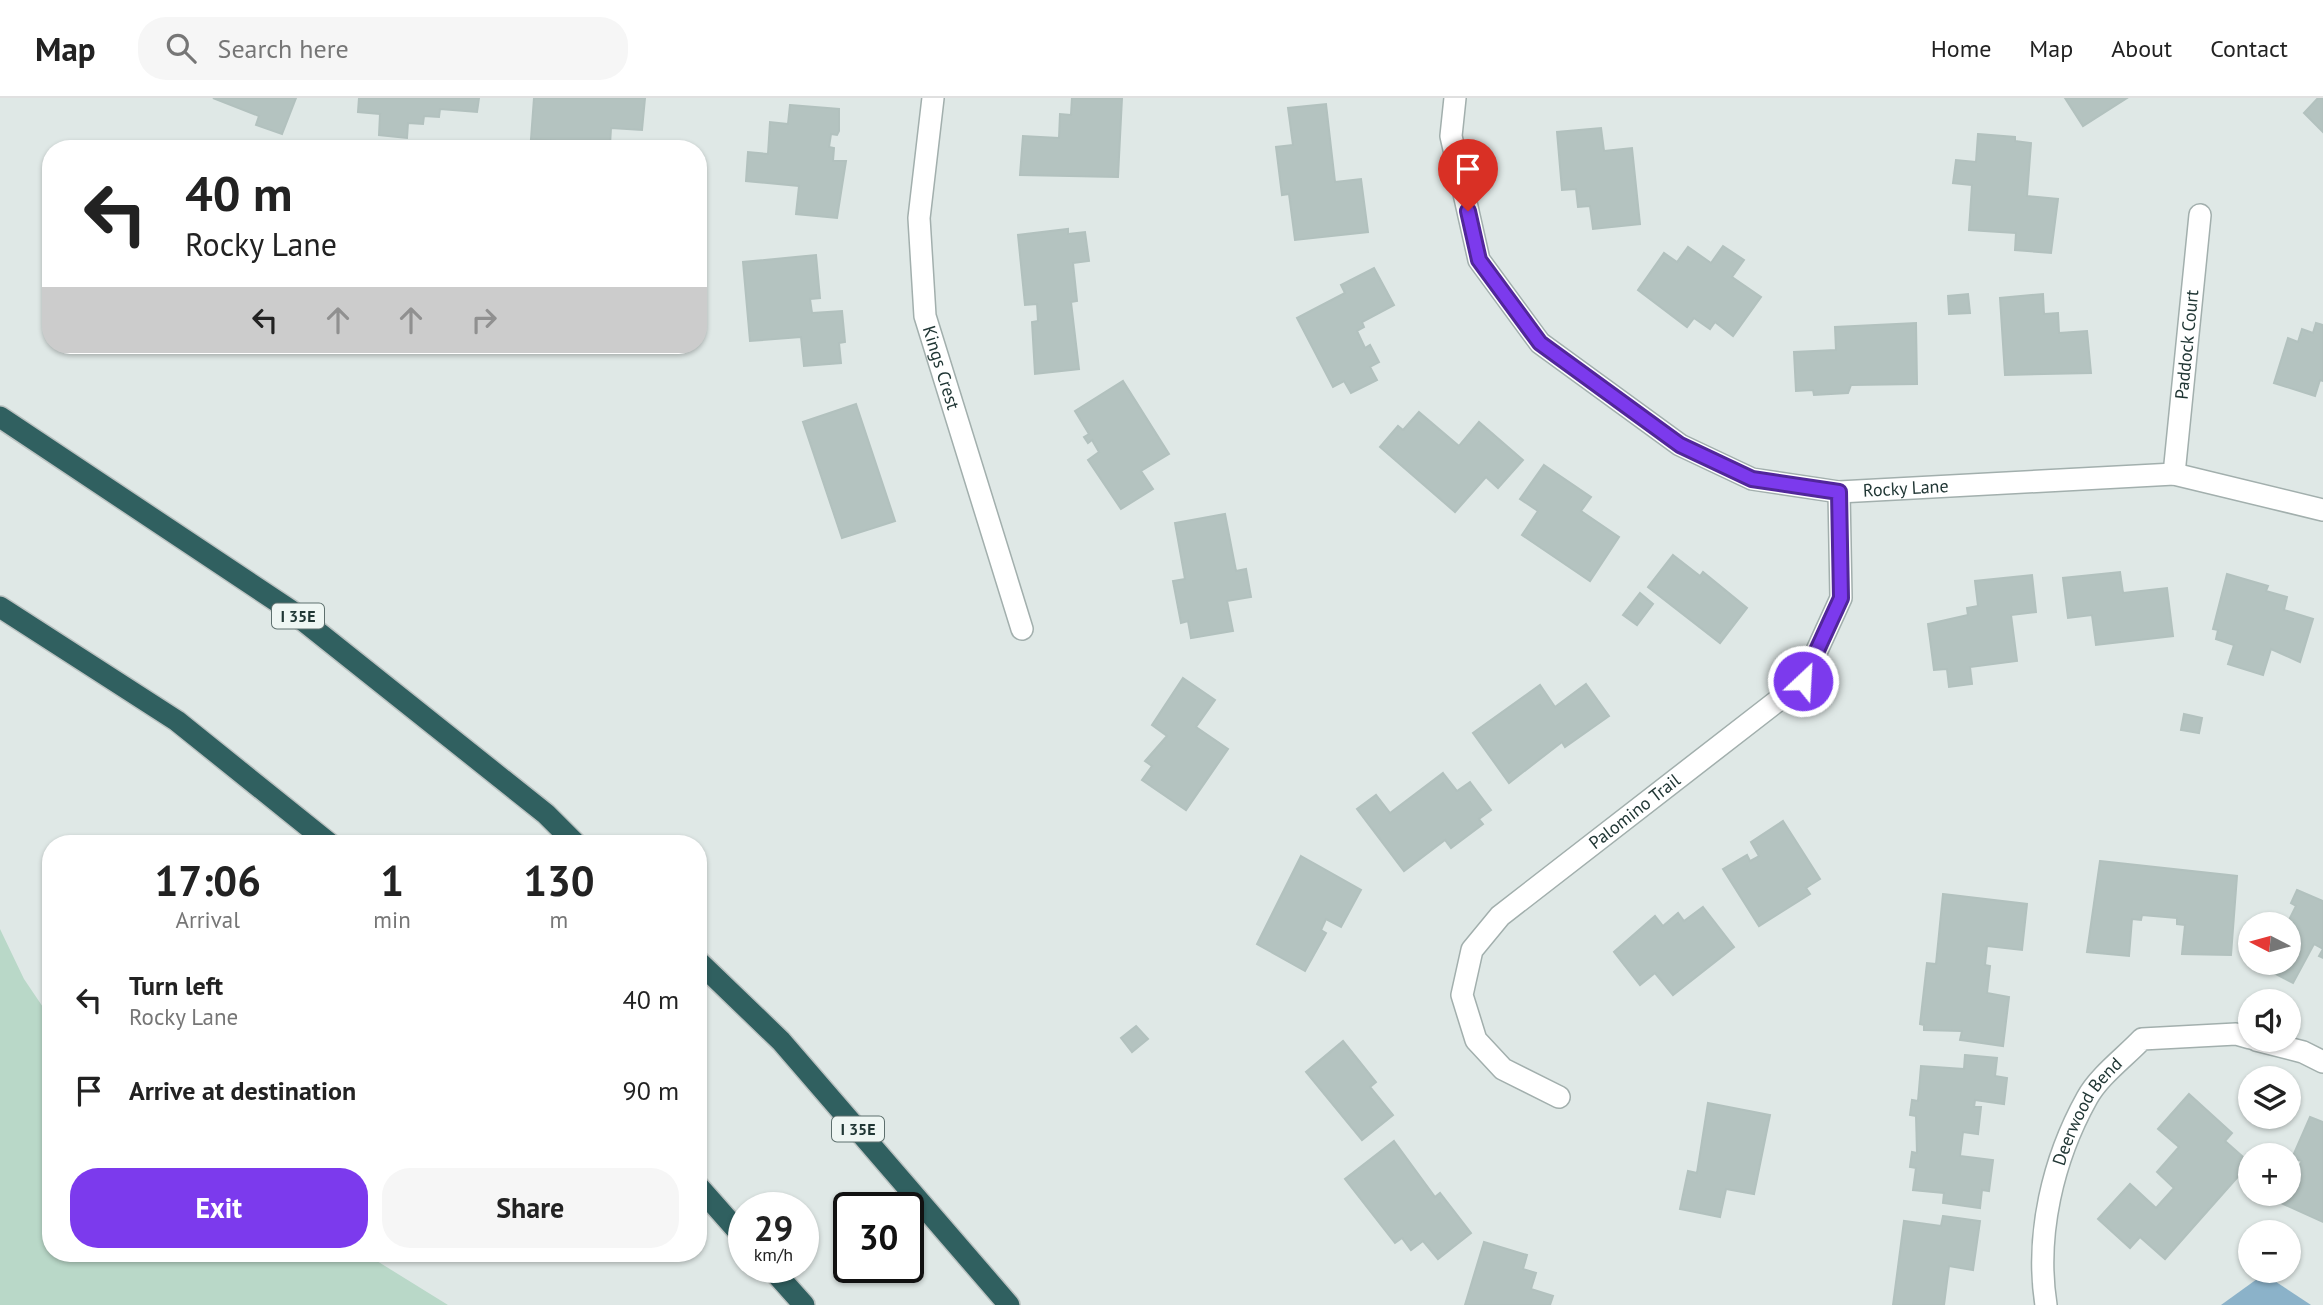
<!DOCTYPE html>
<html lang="en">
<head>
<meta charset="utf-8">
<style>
  body { margin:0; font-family:"PT Sans",sans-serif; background:#f6f6f6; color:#222; height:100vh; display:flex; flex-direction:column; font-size:26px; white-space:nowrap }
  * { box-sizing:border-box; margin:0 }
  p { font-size:23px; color:#767676 }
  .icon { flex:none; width:38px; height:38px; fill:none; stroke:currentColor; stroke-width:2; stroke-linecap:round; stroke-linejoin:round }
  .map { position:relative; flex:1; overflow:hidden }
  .side { position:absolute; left:42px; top:737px; width:665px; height:427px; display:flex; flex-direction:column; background:#fff; border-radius:28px; box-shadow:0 2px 5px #0004 }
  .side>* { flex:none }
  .guide { position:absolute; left:42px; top:42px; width:665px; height:214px; border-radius:28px; box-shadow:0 2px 5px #0004; background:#fff; color:#222; overflow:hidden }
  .needle { width:46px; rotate:276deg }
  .controls { position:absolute; left:2238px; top:814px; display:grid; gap:14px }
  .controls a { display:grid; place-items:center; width:63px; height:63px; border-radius:50%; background:#fff; box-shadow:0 2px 5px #0004; font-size:35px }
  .speed { position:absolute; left:728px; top:1094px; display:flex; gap:14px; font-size:35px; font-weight:700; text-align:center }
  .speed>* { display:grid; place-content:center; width:91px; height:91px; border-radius:50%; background:#fff; box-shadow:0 2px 5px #0004; line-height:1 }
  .speed small { font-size:18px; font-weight:400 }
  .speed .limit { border:4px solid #111; border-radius:10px; background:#fff; color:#111 }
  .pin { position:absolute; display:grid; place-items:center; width:60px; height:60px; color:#fff; margin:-72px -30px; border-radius:50% 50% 50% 0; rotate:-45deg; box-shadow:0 0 7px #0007 }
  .pin .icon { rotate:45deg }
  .me { position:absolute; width:77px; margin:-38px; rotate:25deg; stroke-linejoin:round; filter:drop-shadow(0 0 5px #0008) }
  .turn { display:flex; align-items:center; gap:24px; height:147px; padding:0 28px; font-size:32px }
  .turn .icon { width:91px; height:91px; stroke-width:2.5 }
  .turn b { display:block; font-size:49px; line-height:60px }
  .lanes { display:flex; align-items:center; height:66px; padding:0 28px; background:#0003; justify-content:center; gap:35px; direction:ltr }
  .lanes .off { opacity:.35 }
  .eta { display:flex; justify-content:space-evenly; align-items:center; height:119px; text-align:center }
  .eta b { font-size:42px; font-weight:600; line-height:49px }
  .primary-button { display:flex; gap:14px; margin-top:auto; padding:14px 28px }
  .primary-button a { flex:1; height:80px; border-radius:28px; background:#7c3aed; color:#fff; font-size:28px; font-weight:600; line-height:80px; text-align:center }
  .primary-button a+a { background:#f6f6f6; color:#222 }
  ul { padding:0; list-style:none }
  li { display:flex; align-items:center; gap:21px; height:91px; padding:0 28px }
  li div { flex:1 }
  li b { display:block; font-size:26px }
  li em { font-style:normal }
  header { display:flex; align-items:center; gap:42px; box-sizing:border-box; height:98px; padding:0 35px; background:#fff; border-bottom:2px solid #e0e0e0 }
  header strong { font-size:33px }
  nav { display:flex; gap:38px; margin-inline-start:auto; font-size:24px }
  .search { width:490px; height:63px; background:#f6f6f6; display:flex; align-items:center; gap:18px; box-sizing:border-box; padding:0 24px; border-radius:28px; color:#767676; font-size:26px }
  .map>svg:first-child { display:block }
  .green { fill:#b9d8c8 }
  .water { fill:#8bb2c9 }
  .building { fill:#b4c3c0; stroke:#b2c1be; stroke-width:2 }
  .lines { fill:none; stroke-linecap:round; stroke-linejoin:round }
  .minor-casing { stroke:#a2afad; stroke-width:24 }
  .highway-casing { stroke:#bcc3c2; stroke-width:24 }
  .minor { stroke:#fff; stroke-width:21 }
  .highway { stroke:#306060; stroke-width:21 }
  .route-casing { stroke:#51269a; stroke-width:18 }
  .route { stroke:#7c3aed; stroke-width:12 }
  .labels { text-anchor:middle; stroke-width:7; stroke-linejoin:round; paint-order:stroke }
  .shield { fill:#eef6f3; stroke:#5e706e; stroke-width:2 }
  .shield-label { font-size:16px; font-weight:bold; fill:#213735 }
  .street-label { font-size:18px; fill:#213735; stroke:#eef6f3 }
</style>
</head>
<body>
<header>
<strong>Map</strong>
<div class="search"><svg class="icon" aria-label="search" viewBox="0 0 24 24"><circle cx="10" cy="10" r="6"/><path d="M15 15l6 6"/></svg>Search here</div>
<nav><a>Home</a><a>Map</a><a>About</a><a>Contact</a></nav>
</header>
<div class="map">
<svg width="2323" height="1207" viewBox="0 0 2323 1207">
  <rect width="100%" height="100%" fill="#dfe8e6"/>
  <polygon class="green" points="0,831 24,881 51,921 51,1155 364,1155 448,1207 0,1207"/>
  <polygon class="water" points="2264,1176 2311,1207 2221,1207"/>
  <g class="building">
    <polygon points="213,0 296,0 282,36 256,27 259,18"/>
    <polygon points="359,0 479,0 477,14 440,11 439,19 424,18 423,26 408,25 407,40 379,37 380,16 358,14"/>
    <polygon points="534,0 645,0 642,32 611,30 610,47 531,41"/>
    <polygon points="1072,0 1122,0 1118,79 1020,77 1023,38 1059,40 1060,16 1071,17"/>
    <polygon points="2065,0 2127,0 2083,28"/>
    <polygon points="2318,0 2323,0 2323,34 2304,15"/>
    <polygon points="1326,6 1335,84 1361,81 1368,134 1295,142 1289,96 1282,97 1276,49 1293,47 1288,10"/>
    <polygon points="790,7 839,11 839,33 837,37 831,36 829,49 834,50 833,63 846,63 837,120 796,116 799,88 746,83 748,54 768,56 770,24 788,26"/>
    <polygon points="1601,30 1604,53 1632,50 1640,126 1593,131 1590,108 1578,109 1576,91 1562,92 1557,34"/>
    <polygon points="1978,36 2015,39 2015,43 2031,45 2027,98 2058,101 2051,155 2015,152 2016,135 1969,132 1972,87 1953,85 1956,62 1976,64"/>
    <polygon points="1068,131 1068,136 1085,134 1089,163 1073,165 1077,203 1071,204 1079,271 1035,276 1032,224 1038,223 1037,206 1025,207 1018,137"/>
    <polygon points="1723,148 1744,162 1732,179 1761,199 1733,238 1715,224 1710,231 1694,220 1687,229 1638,192 1664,155 1677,164 1688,149 1711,165"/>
    <polygon points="816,157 820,200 810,201 812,215 842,213 845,244 839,245 841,265 804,268 801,239 750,243 743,164"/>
    <polygon points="1374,170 1394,207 1362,224 1364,229 1357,233 1365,250 1370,247 1379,264 1370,269 1377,282 1351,295 1344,283 1333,289 1297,220 1345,195 1341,187"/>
    <polygon points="1968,196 1970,215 1949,216 1948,198"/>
    <polygon points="2043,196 2044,216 2058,215 2059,235 2087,233 2091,275 2005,277 2000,200"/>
    <polygon points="1916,225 1917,286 1851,287 1848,295 1814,297 1813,292 1796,293 1794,254 1836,252 1835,229"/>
    <polygon points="2316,225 2323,227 2323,283 2320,282 2315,298 2274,285 2288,240 2298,244 2302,231 2313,235"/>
    <polygon points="1123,283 1169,356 1141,373 1153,391 1121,411 1088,362 1099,354 1092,342 1088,345 1084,339 1089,336 1075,313"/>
    <polygon points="856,306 895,423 842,440 803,324"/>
    <polygon points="1419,314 1459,348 1479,324 1523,362 1498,390 1486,379 1455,414 1380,349 1398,328 1403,332"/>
    <polygon points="1544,367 1591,399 1581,413 1619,439 1590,483 1522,437 1538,413 1520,401"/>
    <polygon points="1225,416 1236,473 1246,471 1251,499 1227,503 1233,533 1191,540 1188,523 1181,525 1173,483 1185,481 1175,425"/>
    <polygon points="1673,457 1700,478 1703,474 1747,510 1720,545 1648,489"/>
    <polygon points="2120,474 2123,495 2167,490 2173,538 2096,547 2092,517 2068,520 2063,480"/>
    <polygon points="2227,476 2268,488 2266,493 2287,499 2284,512 2313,521 2300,564 2271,551 2263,577 2228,566 2234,547 2216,541 2218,532 2213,531"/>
    <polygon points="2032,477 2036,514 2011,517 2017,563 1970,569 1972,586 1949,589 1947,571 1934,572 1928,526 1968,517 1967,510 1978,508 1975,483"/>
    <polygon points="1640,495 1653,506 1637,527 1623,517"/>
    <polygon points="1183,580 1215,602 1196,629 1228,651 1186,712 1142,682 1152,668 1145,663 1167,638 1152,627"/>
    <polygon points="1586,586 1609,618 1565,649 1562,644 1509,685 1473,635 1540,587 1555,609"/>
    <polygon points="2184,616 2202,620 2199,635 2181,632"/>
    <polygon points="1443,675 1457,693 1470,684 1491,712 1479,721 1483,726 1451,750 1445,742 1404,773 1357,711 1376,697 1390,715"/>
    <polygon points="1783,723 1820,781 1806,790 1810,796 1759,828 1723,771 1747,757 1750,763 1759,758 1751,744"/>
    <polygon points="1301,758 1361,792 1341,829 1326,821 1321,832 1326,835 1305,873 1257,846"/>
    <polygon points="2100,763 2237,778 2231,857 2182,856 2185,827 2177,826 2177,820 2142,817 2141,822 2132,821 2129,858 2087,854"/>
    <polygon points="2297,792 2323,803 2323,860 2319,858 2323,851 2314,846 2293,885 2253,864 2289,864 2287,826 2296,808 2291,805"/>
    <polygon points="1943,796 2027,806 2022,852 1987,848 1985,867 1990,868 1987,895 2009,899 2003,948 1960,942 1962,933 1924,932 1924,927 1920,926 1927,865 1936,866"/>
    <polygon points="1703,809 1734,849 1673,897 1655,875 1640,887 1614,854 1655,818 1663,828 1678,815 1684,823"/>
    <polygon points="1136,928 1148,941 1132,954 1121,940"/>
    <polygon points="1343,943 1376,984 1370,989 1393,1017 1362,1042 1306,974"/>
    <polygon points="1965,957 1997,960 1995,978 2007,980 2004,1006 1975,1002 1974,1009 1981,1009 1978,1036 1963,1034 1960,1058 1993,1062 1989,1093 1982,1092 1980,1110 1943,1105 1944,1095 1913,1092 1916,1070 1910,1069 1912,1054 1917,1055 1916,1018 1910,1017 1912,1002 1918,1003 1921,968 1964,971"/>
    <polygon points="2189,996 2232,1035 2225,1043 2250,1065 2165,1161 2140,1139 2130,1150 2098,1121 2130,1086 2156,1110 2174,1090 2157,1074 2179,1049 2158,1031"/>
    <polygon points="1708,1005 1770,1017 1754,1096 1726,1091 1720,1119 1680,1111 1688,1073 1697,1075"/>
    <polygon points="2310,1019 2323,1024 2323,1124 2281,1105 2285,1097 2281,1096 2289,1096 2289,1086 2302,1063 2292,1060"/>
    <polygon points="1394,1043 1435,1099 1440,1095 1471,1135 1438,1161 1423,1143 1411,1152 1402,1140 1395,1145 1345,1081"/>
    <polygon points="1943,1118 1980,1123 1973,1172 1949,1168 1944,1207 1893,1207 1904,1123 1941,1128"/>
    <polygon points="1484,1144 1527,1157 1523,1171 1536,1175 1531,1191 1553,1198 1550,1207 1465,1207"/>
  </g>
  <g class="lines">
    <g class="minor-casing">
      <g id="minor">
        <path id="s1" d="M933 0 919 120 925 218 1022 531"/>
        <path id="s2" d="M1455 0 1451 38 1479 162 1540 245 1680 347 1752 381 1839 394 2174 376 2323 412"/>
        <path id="s3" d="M2174 376 2200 117"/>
        <polyline points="2256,942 2303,954 2323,964"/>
        <path id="s4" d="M1559 999 1503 971 1476 942 1462 897 1472 852 1500 818 1803 583 1841 500 1839 394"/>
        <path id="s5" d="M2046 1207C2035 1137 2053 1061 2087 1000 2099 978 2125 959 2142 941L2236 936 2250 940"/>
      </g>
    </g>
    <g class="highway-casing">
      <g id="highway">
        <polyline points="0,319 290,512 546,716 576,746"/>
        <polyline points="0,509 177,623 330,746"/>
        <polyline points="698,863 781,943 1009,1207"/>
        <polyline points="698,1088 744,1140"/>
        <polyline points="770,1169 804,1207"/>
      </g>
    </g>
    <use href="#minor" class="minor"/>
    <use href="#highway" class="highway"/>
  </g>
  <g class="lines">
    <g class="route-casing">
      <polyline id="route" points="1468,113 1479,162 1540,245 1680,347 1752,381 1839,394 1841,500 1803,583"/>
    </g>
    <use href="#route" class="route"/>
  </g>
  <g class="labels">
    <g class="shield">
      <rect x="272" y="505.5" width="52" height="25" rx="5"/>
      <rect x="832" y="1018.5" width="52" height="25" rx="5"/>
    </g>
    <g class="shield-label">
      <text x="298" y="524">I 35E</text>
      <text x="858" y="1037">I 35E</text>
    </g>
    <g class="street-label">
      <text dy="6" stroke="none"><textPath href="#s3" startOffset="130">Paddock Court</textPath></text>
      <text dy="6" stroke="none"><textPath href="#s1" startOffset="273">Kings Crest</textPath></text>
      <text dy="6" stroke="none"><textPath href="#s2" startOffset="676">Rocky Lane</textPath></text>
      <text dy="6" stroke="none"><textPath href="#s4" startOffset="410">Palomino Trail</textPath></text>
      <text dy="6" stroke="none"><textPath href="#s5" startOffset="203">Deerwood Bend</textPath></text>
    </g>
  </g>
</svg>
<div class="controls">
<a><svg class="needle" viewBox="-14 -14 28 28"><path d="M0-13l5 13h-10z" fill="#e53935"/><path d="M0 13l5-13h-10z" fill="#767676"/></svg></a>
<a><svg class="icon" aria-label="sound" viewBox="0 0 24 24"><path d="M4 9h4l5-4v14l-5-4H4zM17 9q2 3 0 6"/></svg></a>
<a><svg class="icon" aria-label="layers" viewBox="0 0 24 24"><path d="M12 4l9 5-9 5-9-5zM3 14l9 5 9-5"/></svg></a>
<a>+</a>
<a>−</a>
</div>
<div class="speed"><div>29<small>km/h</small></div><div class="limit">30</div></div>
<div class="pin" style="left:1468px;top:113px;background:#d93025"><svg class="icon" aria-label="arrive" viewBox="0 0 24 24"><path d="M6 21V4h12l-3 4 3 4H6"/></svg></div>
<svg class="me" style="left:1803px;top:583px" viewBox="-20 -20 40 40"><circle r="17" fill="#7c3aed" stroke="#fff" stroke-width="3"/><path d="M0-11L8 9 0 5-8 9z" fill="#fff"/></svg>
<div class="guide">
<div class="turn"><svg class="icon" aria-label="left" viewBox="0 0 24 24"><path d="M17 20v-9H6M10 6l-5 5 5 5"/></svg><div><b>40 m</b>Rocky Lane</div></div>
<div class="lanes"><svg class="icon" aria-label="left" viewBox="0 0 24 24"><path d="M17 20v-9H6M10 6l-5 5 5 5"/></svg><svg class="icon off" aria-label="ahead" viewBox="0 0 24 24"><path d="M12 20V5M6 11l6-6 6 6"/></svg><svg class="icon off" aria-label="ahead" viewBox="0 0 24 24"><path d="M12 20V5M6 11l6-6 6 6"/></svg><svg class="icon off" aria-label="right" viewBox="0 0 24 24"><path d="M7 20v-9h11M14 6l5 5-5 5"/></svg></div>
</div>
<section class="side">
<div class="eta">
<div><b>17:06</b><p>Arrival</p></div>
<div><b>1</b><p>min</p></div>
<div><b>130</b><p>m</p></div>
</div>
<ul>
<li><svg class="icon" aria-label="left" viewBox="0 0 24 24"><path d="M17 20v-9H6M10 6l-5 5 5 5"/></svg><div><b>Turn left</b><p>Rocky Lane</p></div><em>40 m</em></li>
<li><svg class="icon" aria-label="arrive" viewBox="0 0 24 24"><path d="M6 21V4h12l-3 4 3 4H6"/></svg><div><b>Arrive at destination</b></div><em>90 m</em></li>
</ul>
<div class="primary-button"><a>Exit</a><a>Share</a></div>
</section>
</div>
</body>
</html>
